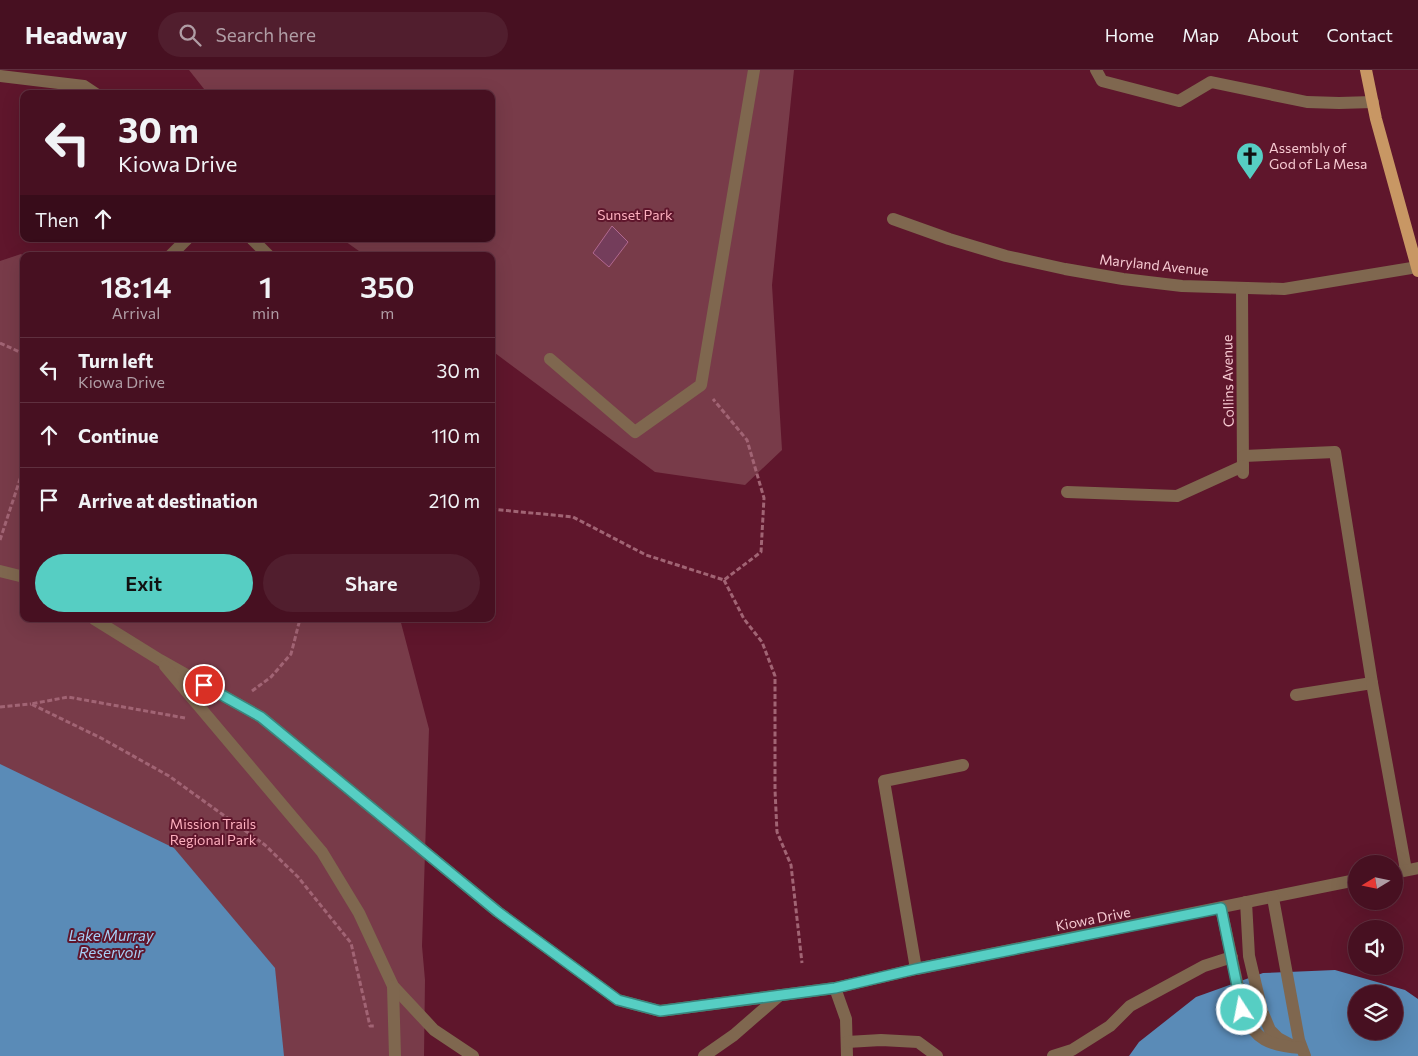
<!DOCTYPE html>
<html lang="en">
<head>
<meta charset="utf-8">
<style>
  body { margin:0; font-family:Commissioner,sans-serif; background:#511e2e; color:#f1f3f6; height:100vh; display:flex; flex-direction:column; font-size:19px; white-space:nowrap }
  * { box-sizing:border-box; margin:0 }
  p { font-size:16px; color:#b09da5 }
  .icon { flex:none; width:28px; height:28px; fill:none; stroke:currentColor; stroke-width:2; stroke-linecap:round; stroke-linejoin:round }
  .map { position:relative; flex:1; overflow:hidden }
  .panel { position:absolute; left:20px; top:182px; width:475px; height:370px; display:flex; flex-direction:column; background:#471021; border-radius:10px; box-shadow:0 5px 20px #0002,0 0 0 1px #5f303f }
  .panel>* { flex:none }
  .banner { position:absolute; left:20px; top:20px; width:475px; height:152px; border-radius:10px; box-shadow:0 5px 20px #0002,0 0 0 1px #5f303f; background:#471021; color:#f1f3f6; overflow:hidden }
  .needle { width:32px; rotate:260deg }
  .controls { position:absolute; left:1348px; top:785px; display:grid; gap:10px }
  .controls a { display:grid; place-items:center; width:55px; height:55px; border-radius:50%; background:#471021; box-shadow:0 5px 20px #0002,0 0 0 1px #5f303f; font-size:25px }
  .pin { position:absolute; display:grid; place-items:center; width:42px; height:42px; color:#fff; margin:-21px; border:2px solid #fff; border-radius:50%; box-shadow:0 1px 5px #0007 }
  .me { position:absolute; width:55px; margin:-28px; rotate:349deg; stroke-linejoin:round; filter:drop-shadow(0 0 4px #0008) }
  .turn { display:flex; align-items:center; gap:18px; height:105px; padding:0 15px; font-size:22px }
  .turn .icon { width:65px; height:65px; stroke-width:2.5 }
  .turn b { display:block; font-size:35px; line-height:42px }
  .then { display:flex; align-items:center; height:48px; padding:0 15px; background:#0003; gap:10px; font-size:19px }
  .eta { display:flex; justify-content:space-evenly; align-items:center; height:85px; text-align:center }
  .eta b { font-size:30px; font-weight:600; line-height:35px }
  .action { display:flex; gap:10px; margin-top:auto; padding:10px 15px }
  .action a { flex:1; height:58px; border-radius:30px; background:#56cec3; color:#111; font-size:20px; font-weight:600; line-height:58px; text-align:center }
  .action a+a { background:#511e2e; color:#f1f3f6 }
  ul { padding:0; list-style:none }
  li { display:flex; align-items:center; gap:15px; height:65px; padding:0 15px; border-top:1px solid #5f303f }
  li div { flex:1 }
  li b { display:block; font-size:19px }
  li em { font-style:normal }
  header { display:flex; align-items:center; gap:30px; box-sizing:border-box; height:70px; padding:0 25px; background:#471021; border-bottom:1px solid #5f303f }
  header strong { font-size:24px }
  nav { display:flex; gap:28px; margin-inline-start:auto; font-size:18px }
  .search { width:350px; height:45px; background:#511e2e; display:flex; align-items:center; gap:12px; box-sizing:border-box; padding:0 18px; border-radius:28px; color:#b09da5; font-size:19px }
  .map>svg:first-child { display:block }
  .green { fill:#783b49 }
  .water { fill:#5a8bb7; fill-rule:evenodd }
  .building { fill:#743d5b; stroke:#b1688f }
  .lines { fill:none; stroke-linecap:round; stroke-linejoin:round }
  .path { stroke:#a16474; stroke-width:3; stroke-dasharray:5 2.5; stroke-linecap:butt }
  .minor { stroke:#7f674f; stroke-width:12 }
  .major { stroke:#c89764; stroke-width:12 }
  .route-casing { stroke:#38867f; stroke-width:12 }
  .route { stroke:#56cec3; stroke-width:9 }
  .labels { text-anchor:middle; stroke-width:4; stroke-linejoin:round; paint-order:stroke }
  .poi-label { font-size:14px; fill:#f7cad2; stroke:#5f162c; text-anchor:start }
  .park-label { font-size:14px; fill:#fdafbe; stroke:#5f162c }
  .street-label { font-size:14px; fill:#f7cad2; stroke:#5f162c }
  .water-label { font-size:15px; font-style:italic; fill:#a7d0f7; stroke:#5f162c }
</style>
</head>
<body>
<header>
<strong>Headway</strong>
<div class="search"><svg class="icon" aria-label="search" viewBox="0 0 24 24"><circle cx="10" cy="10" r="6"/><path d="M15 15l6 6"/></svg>Search here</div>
<nav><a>Home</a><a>Map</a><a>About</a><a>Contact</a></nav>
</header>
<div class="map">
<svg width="1418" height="986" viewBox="0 0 1418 986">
  <rect width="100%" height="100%" fill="#5f162c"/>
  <g class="green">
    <polygon points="189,0 794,0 772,215 782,380 745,415 655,402 491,280 491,186 366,186 342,169 491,169 491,24 208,24"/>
    <polygon points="21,184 24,186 24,549 400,549 429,659 422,876 425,910 424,986 0,986 0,191"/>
  </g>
  <g class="water">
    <polygon points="0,694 174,778 275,898 284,986 0,986"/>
    <path d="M1335 900 1405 920 1418 929V986H1129L1139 972 1196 927 1263 903ZM1356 924H1394V961H1356Z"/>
  </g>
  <polygon class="building" points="612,156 628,172 609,197 593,183"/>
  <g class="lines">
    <g class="path">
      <polyline points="0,273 24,284"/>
      <polyline points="491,439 573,447 646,485 724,510 761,482 764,428 747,370 713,329"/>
      <polyline points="0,470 24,397"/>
      <polyline points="724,510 744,549 762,572 775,606 775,720 777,762 791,795 802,893"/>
      <polyline points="252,621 271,607 291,584 300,549"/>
      <polyline points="0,637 31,634"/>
      <polyline points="185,648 68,627 31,634 101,668 169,706 265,775 298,807 351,873 370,956 376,956"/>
    </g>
    <g class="minor">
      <polyline points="1096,0 1102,11 1179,31 1211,12 1307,32 1339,33 1373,32"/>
      <polyline points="0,6 84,16 96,24"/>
      <polyline points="893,149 949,169 1006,186 1065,199 1123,209 1182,216 1284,219 1418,197"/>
      <polyline points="252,169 269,186"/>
      <polyline points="170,186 187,169"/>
      <polyline points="1242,219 1243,403"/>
      <polyline points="550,289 635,362 701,315 754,0"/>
      <polyline points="1244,386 1335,382 1372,613 1296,625"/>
      <polyline points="1067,422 1177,426 1243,396"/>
      <polyline points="0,501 24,507"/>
      <polyline points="94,549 160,590 261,647 498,842 618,930 660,941 835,918 916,899 1356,810"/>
      <polyline points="165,596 322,782 359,843 393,916 434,960 473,986"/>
      <polyline points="1372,613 1406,800"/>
      <polyline points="1394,803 1418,798"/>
      <polyline points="1273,828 1299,970 1305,986"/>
      <polyline points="1246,832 1249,886 1262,941 1270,960 1278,968 1291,975"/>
      <path d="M1221 838 1243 940C1253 970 1271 976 1301 978"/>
      <polyline points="916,899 884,711 963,695"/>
      <polyline points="393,916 395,986"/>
      <polyline points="835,918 846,949 847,986"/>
      <polyline points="847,972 881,970 918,972 937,986"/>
      <polyline points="704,986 734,965 780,925"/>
      <polyline points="1053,986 1072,980 1110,956 1130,936 1204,896 1232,887"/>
    </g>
    <polyline class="major" points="1366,0 1376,49 1418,201"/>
  </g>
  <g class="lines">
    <g class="route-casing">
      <polyline id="route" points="204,615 261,647 498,842 618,930 660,941 835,918 916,899 1221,838 1242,940"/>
    </g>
    <use href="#route" class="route"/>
  </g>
  <defs>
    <g id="church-pin" transform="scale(1.4375)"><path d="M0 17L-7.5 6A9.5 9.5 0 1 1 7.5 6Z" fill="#56cec3" stroke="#5f162c"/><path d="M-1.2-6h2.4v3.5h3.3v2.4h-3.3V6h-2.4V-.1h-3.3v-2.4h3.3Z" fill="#111"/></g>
  </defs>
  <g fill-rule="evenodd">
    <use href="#church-pin" x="1250" y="86"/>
  </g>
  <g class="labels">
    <g class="poi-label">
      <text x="1269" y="83">Assembly of<tspan x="1269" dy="16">God of La Mesa</tspan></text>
    </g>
    <g class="park-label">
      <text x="635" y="150">Sunset Park</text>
      <text x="213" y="759">Mission Trails<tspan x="213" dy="16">Regional Park</tspan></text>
    </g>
    <g class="street-label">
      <text transform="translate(1154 195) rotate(6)" y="5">Maryland Avenue</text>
      <text transform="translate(1228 311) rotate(-91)" y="5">Collins Avenue</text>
      <text transform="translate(1093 849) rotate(-11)" y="5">Kiowa Drive</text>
    </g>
    <g class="water-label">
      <text x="111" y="871">Lake Murray<tspan x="111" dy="17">Reservoir</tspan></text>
    </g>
  </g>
</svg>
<div class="controls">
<a><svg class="needle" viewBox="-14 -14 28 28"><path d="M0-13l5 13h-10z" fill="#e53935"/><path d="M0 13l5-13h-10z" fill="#b09da5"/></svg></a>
<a><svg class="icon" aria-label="sound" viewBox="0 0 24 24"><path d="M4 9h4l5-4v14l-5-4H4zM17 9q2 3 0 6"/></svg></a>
<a><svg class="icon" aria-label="layers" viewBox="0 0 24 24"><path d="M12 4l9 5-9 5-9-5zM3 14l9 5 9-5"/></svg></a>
</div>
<div class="pin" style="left:204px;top:615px;background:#d93025"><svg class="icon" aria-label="arrive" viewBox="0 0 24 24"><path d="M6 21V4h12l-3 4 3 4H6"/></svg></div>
<svg class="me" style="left:1242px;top:940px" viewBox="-20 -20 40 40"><circle r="17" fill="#56cec3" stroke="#fff" stroke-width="3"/><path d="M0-11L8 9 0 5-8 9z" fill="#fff"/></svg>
<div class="banner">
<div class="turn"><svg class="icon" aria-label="left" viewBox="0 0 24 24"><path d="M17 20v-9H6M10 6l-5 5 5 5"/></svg><div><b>30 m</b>Kiowa Drive</div></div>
<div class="then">Then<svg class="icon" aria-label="ahead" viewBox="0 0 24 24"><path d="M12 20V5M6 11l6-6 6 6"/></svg></div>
</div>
<section class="panel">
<div class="eta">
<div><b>18:14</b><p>Arrival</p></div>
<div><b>1</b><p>min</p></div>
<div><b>350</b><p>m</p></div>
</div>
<ul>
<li><svg class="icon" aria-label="left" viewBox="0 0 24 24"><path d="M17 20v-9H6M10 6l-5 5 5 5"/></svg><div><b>Turn left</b><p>Kiowa Drive</p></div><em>30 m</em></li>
<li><svg class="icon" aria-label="ahead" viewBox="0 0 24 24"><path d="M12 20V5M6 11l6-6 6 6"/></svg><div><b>Continue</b></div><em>110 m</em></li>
<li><svg class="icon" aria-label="arrive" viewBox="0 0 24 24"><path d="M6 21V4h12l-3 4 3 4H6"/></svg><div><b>Arrive at destination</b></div><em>210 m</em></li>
</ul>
<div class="action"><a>Exit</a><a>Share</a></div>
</section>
</div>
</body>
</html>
